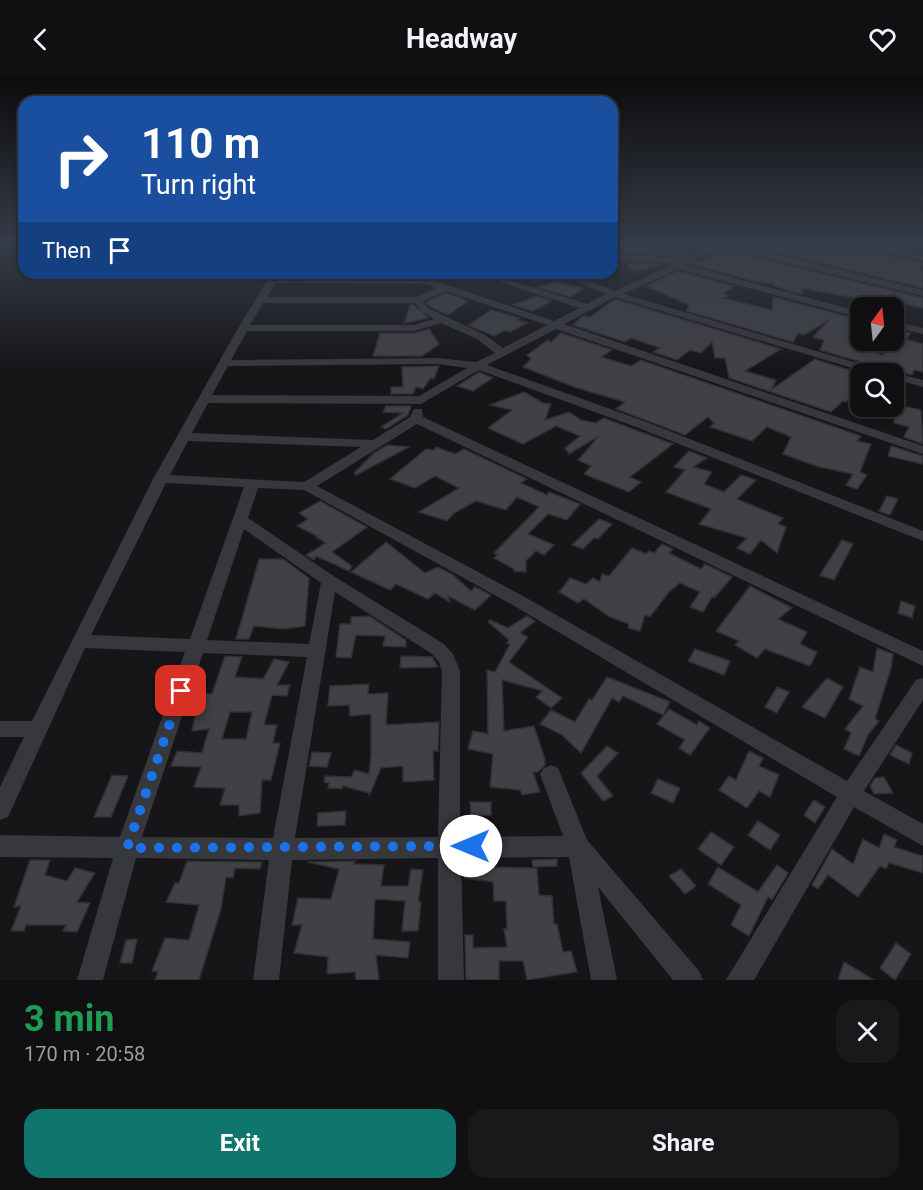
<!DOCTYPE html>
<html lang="en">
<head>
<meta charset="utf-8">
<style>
  body { margin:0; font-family:Roboto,sans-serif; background:#19191b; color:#f1f3f6; height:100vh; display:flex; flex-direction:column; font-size:22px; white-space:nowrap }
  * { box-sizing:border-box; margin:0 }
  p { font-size:20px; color:#9c9d9f }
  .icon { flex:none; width:33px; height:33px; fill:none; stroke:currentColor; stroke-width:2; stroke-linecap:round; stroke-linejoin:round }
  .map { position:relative; height:902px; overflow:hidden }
  .details { display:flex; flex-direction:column; background:#101012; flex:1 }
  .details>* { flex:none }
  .guide { position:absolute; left:18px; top:18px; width:600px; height:183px; border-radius:18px; box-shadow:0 3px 9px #0003,0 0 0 2px #303032; background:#1a4fa0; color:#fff; overflow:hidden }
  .needle { width:39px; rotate:15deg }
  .buttons { position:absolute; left:850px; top:219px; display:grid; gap:12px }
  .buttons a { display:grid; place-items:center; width:54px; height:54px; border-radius:12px; background:#101012; box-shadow:0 3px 9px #0003,0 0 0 2px #303032; font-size:30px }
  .pin { position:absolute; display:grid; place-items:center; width:51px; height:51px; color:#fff; margin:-26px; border-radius:12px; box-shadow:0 3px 9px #0006 }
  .me { position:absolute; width:66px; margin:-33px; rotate:270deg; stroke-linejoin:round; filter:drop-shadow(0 0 4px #0008) }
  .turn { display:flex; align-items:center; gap:21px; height:126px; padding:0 24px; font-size:27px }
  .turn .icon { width:78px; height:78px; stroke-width:2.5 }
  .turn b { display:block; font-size:42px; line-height:51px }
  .then { display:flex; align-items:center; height:57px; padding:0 24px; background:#0003; gap:12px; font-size:22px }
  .round { display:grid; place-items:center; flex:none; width:63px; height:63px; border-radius:18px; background:#19191b }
  .headline { display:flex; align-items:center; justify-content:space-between; height:102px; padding:0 24px }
  h1 { font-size:36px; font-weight:700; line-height:45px; color:#1e9e55 }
  .action { display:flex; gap:12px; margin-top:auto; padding:12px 24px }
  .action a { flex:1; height:69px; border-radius:18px; background:#0f766e; color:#fff; font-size:24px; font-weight:700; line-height:69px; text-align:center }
  .action a+a { background:#19191b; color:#f1f3f6 }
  header { display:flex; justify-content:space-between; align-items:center; height:78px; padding:0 24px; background:#101012; font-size:27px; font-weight:700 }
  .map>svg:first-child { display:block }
  .building { fill:#404145; stroke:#303034; stroke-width:1.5; fill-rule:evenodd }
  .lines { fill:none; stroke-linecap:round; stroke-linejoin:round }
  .minor { fill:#37383d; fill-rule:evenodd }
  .route { stroke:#1a73e8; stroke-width:10; stroke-dasharray:0 18 }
</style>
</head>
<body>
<header><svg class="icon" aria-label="back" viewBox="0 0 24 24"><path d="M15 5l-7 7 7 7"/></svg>Headway<svg class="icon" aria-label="heart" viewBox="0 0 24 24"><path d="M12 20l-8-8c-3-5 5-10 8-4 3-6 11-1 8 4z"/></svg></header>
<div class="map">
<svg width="923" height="902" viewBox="0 0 923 902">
  <rect width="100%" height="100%" fill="#161618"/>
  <g class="building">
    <polygon points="627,164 679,164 690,174 681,180 647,175 614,173 621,173 617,168"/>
    <polygon points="736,164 762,164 790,169 791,164 836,164 834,166 923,185 919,192 923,193 923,210"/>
    <polygon points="719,171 923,220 923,230 894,224 894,215 882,225 802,210 801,216 774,208 774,206 754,203 691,186 699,182 701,184"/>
    <polygon points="625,185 647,185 661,187 634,194"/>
    <polygon points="678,193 733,208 723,216 728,218 723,220 772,232 773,219 861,242 861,271 882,277 894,264 894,251 911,255 906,261 923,266 923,294 914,292 912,297 891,293 820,272 824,262 813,259 829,242 804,257 798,255 793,264 687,233 689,227 646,208"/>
    <polygon points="557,204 584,210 571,219 537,209"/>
    <polygon points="446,215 468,223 448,237 429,228 426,224"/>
    <polygon points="537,218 552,223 533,233 513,227"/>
    <polygon points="615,221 781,271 745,293 776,302 772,311 815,281 862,296 861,315 854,313 846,324 843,323 831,334 729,300 725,280 715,280 712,264 701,275 690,272 677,282 653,274 660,270 631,260 625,264 573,247 583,238 590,239"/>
    <polygon points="410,227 414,227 428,240 404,245"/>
    <polygon points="491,232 520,240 517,242 527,245 510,254 506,252 494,258 468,247"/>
    <polygon points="429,251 439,266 422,278 373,278 380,255 414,255"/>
    <polygon points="561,255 612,272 601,279 631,288 641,282 861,358 857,363 871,366 860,394 867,397 857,411 846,407 853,396 819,389 783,376 791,359 767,349 752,363 710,349 714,345 708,339 685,357 616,331 625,324 574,309 523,289 531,281 527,277 548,262 551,264"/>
    <polygon points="439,288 434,301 431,300 423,311 416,309 413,316 391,316 391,309 403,309 402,289"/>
    <polygon points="479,294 493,300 473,313 457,308"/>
    <polygon points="524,314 543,325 551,326 545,342 569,334 581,342 596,345 604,340 673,366 630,399 641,404 629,414 584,396 591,388 578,382 599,358 569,376 565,370 580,358 556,348 523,366 488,350 512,332 490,327"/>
    <polygon points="894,326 921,332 923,366 904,359 909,349 894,345"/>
    <polygon points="386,328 411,328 408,337 386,351 381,349 403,335 383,334"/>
    <polygon points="387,367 409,369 356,397 354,395 374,375"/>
    <polygon points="891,368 923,378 923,386 888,378"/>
    <polygon points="436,369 455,376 464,371 527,401 521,405 547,417 549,414 580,426 567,442 548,436 528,456 554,467 544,477 536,473 526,483 526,494 514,493 514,491 494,480 498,477 494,475 539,429 517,419 506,432 476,423 454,435 447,443 419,434 459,410 435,398 415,410 390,401 426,371 435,372"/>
    <polygon points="689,373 707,380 693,389 712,394 704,406 724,414 741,397 756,402 737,421 783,440 778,446 786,449 777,475 761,462 750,476 737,470 747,460 699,446 711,431 666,414 685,392 674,389"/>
    <polygon points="887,418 898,421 890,437 879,433"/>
    <polygon points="320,423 367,449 332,474 352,488 349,493 316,478 314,482 306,477 326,465 316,459 317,458 297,448 308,441 299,435"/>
    <polygon points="599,441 612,446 598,461 594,460 583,471 572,467"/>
    <polygon points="842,462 853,466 834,502 820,497"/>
    <polygon points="386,464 425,495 438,489 452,496 471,513 475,509 491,517 475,532 448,518 450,524 435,515 428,521 396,506 390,512 351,494"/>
    <polygon points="662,466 673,471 669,475 701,491 705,486 732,499 714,520 712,519 703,534 690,529 700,514 680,505 668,515 650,539 645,537 640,553 628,550 629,546 610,539 584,521 578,525 559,514 570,500 586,506 593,500 600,504 602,496 609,498 632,470 646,476 649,473 654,475"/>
    <polygon points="259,481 283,481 309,500 305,548 284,551 254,548 249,561 236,561"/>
    <polygon points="750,508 792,530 778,541 807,554 800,566 817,574 810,588 765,571 757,580 735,567 739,563 716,553"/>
    <polygon points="901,523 915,528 912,540 898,535"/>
    <polygon points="369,538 406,562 406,569 383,568 385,558 356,557 351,580 336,579 340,546 351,546 351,539"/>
    <polygon points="527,538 535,543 520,555 528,559 509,584 562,620 551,630 536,619 543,613 502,602 504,653 534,648 545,681 545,687 538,694 533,694 540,714 522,717 520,712 490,709 493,676 468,671 473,653 488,656 487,592 495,594 510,566 507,565 509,562 488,544 490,542 508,550"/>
    <polygon points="877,570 893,576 891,590 875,641 879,643 868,657 859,678 844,671 851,655 845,651 863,628 849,621 860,589 873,594"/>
    <polygon points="695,571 730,583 724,597 688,583"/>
    <path d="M225 578 242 579 235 599 263 601 274 581 289 584 277 607H290L287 618 272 617 264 647H277L273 665H280L271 702H262L260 735 239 738V727H220L225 710 194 709 201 689 171 688 177 673 202 675 209 651 192 653 196 633 187 632 193 614 212 616ZM230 634H252L246 661H222Z"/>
    <polygon points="401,578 432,579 438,589 400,590"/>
    <polygon points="607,599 670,624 663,637 623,618 619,624 612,620 581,675 562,657 540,646 551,632 575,644 589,621 592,622"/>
    <polygon points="827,600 843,609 825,640 802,629"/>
    <polygon points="369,606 368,616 388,615 386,647 439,644 438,673 433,673 434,702 403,704 403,688 381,690 369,718 369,715 343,708 342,711 328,710 329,705 324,704 325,698 351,699 355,692 369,696 371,677 371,636 350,638 349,627 328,628 330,608"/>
    <polygon points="777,609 789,614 777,635 765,629"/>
    <polygon points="669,631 697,647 699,643 710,650 690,677 679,670 685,662 657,646"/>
    <polygon points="896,667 912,675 909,686 890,677"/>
    <polygon points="607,668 618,675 597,698 613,718 603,723 581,695"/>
    <polygon points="749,673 763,680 759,688 779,697 770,719 759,713 747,730 719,712 729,698 736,702"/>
    <polygon points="312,674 331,675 327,689 309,688"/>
    <polygon points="112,697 128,698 111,739 94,739"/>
    <polygon points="884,699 893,715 874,716 870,708 875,700"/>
    <polygon points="658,701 680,710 673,725 651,715"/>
    <polygon points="814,722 825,729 815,745 804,737"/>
    <polygon points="470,724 491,724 491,737 471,738"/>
    <polygon points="346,733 345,747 317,748 318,735"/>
    <polygon points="758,743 780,757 770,772 748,757"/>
    <polygon points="711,754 734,769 721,787 698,771"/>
    <polygon points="884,756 897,762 894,769 923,778 923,795 889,785 886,791 880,788 858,819 828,797 818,811 812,807 832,771 853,786 863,761 879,770"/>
    <polygon points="557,781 557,788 533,789 532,782"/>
    <polygon points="30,782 50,782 45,797 67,803 75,790 95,795 77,824 90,825 77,854 63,853 66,847 26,847 24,853 11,853 21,828 14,829"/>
    <polygon points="465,782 491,782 490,789 537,790 539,817 552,818 554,846 557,846 563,874 571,873 577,894 527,902 523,883 499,883 499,902 466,902 465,857 473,857 473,870 507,869 504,851 507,851 506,823 494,823 493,804 464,800"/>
    <polygon points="187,783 262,784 260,791 235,790 233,800 226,799 221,831 199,902 155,902 158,894 152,893 165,860 189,862 199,827 166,824 175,805 179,805"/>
    <polygon points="355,783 354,786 384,787 381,808 408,808 411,791 423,792 418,824 421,824 418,853 402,853 405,823 375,821 373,861 410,864 408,880 376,877 379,902 356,902 355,894 327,896 328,879 294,875 302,847 292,847 298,820 331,821 339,791 307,784"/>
    <polygon points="777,787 788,795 772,822 768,819 749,858 731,847 741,827 708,806 718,789 758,814"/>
    <polygon points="681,791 696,808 685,816 669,798"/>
    <polygon points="137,861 132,885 120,885 126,862"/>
    <polygon points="896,865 911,876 895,902 880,890"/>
    <polygon points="844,884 874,902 838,902"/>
  </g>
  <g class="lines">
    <g class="minor">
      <polygon points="612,164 625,164 612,167"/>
      <path d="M715 164H726L923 212V218L719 169 685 187 861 234V240L678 191 623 216 891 295H894L923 302V309L894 301V296H872L615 219 564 246 923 368V376L556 251 487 287 644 343 923 453V463L636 349 479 292 421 326 208 325 192 355 373 362 410 339 414 331H422L423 339 923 573V588L417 346 317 408 523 518 847 703 916 602 923 600V622L864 713 923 746V768L854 729 754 902H726L837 719 511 526 304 412 258 410 248 440 335 499 444 566 453 576 460 593V759L563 758 540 696 544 690 551 687 558 690 587 762 699 893 703 902H673L598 809 617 902H591L569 779 461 780 464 902H438V780L292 782 279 902H253L269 782 136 780 103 902H77L113 780 0 779V757L120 759 185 574 85 570 8 739 0 742V709L24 659H0V643H32L153 401 238 250 269 200 273 195H281L279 199 426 200 554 243 580 230 472 195H485L587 226 606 216 557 195H569L614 213 674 186 647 183H612V177H647L681 182ZM276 205 425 206 437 210 416 219H267ZM446 213 547 247 503 270 485 257 428 230 423 223ZM263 225H415L422 234 434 241 414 247H250ZM441 245 477 261 495 275 476 284 438 280 231 282 247 253H414ZM438 286 467 290 419 318 212 317 228 288ZM188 363 361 369 304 404 170 397ZM166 405 244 409 190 561 91 557ZM244 451 321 505 309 566 207 562ZM335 514 432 576 439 584 442 593 438 759 295 760ZM203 575 307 579 273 760 142 759Z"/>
      <polygon points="844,164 860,164 923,177 923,183"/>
      <polygon points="894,243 923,250 923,256 894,249"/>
    </g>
  </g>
  <linearGradient id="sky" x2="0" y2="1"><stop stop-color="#0c0c0d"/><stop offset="0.57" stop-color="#363c48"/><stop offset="1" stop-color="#363c48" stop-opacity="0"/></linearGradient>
  <rect width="923" height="290" fill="url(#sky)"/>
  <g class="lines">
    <polyline class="route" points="181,613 127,770 471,768"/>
  </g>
</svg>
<div class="buttons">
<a><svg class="needle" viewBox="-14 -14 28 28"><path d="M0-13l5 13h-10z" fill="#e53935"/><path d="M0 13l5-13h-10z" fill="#9c9d9f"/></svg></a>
<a><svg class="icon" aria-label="search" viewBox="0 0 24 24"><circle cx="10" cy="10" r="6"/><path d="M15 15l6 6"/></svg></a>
</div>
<div class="pin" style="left:181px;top:613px;background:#d93025"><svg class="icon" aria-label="arrive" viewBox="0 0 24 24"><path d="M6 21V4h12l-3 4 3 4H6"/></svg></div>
<svg class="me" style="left:471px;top:768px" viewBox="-20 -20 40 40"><circle r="19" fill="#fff"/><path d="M0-13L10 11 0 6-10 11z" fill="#1a73e8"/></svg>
<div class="guide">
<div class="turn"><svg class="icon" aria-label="right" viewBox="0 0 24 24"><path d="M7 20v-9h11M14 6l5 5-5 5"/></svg><div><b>110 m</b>Turn right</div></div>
<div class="then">Then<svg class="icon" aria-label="arrive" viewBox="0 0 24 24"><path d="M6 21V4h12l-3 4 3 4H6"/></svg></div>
</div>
</div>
<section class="details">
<div class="headline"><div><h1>3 min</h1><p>170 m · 20:58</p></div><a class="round"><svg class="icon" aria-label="close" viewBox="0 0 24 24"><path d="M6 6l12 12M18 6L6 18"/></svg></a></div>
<div class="action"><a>Exit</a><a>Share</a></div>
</section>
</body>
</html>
